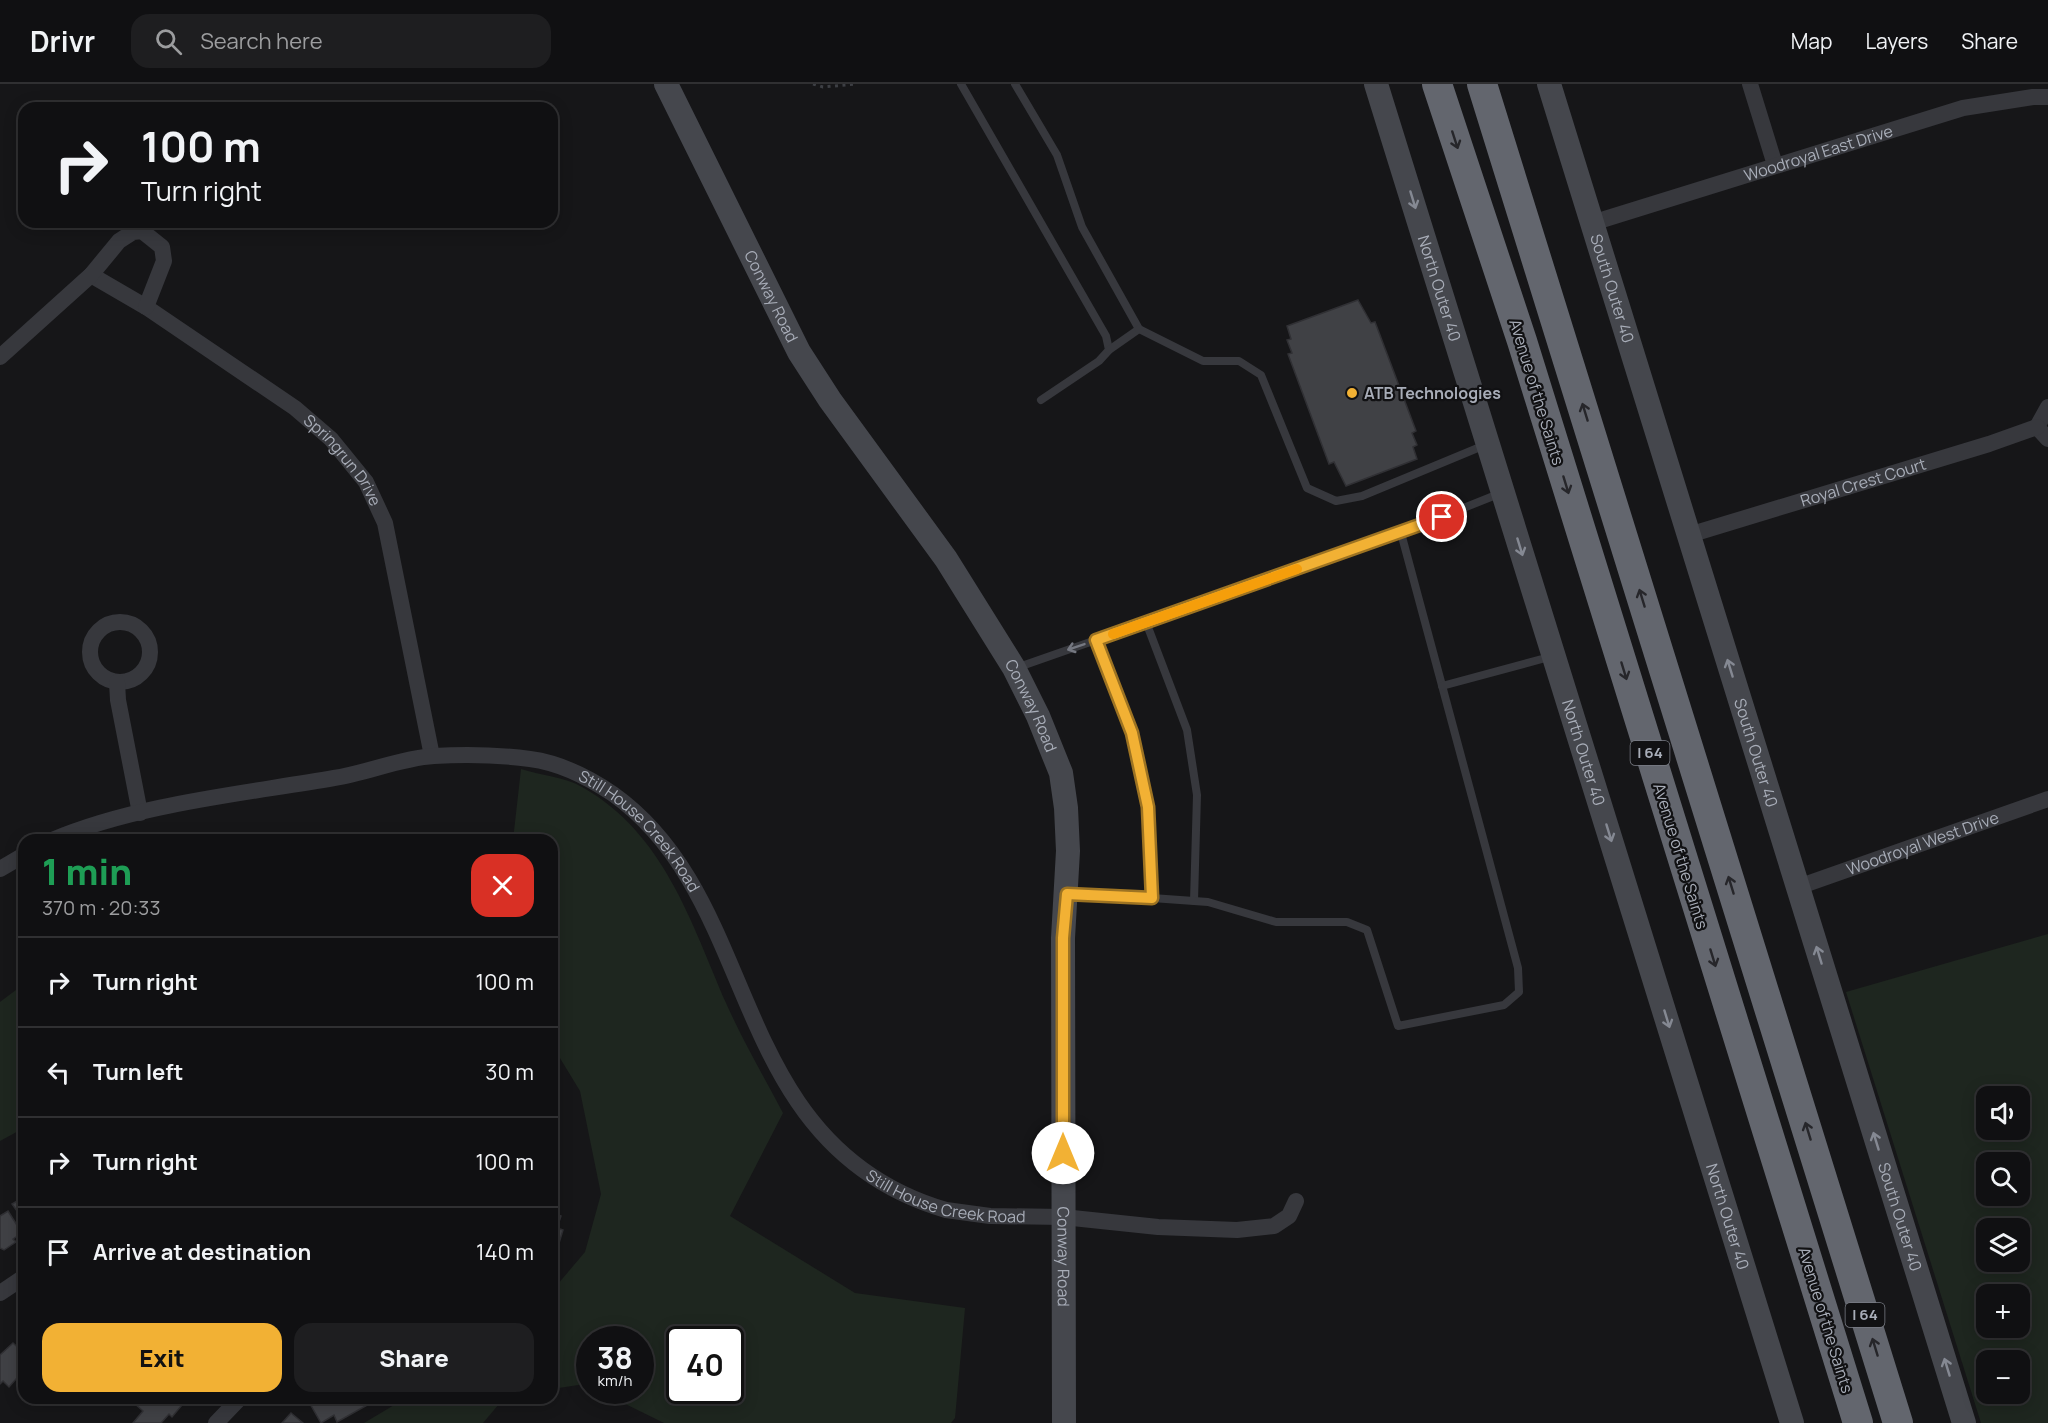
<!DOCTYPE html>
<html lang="en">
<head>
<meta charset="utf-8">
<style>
  body { margin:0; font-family:Manrope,sans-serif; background:#1e1e20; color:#f1f3f6; height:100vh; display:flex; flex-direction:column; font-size:22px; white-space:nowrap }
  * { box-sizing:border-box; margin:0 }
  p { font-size:20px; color:#9c9d9f }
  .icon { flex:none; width:33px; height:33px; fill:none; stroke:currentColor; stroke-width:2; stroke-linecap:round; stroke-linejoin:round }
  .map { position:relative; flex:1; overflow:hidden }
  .details { position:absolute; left:18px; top:750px; width:540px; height:570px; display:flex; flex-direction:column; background:#101012; border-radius:18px; box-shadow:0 3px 15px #0003,0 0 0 2px #303032 }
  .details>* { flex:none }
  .banner { position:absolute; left:18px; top:18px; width:540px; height:126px; border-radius:18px; box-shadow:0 3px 15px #0003,0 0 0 2px #303032; background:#101012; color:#f1f3f6; overflow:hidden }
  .controls { position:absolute; left:1976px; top:1002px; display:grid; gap:12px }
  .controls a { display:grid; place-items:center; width:54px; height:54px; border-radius:12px; background:#101012; box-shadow:0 3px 15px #0003,0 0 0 2px #303032; font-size:30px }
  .speed { position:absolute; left:576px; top:1242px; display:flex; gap:12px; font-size:30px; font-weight:700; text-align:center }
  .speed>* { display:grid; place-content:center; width:78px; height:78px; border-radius:50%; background:#101012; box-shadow:0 3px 15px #0003,0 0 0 2px #303032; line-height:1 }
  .speed small { font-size:15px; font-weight:400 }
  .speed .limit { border:3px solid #111; border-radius:9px; background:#fff; color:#111 }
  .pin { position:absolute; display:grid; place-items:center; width:51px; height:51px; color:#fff; margin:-26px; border:3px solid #fff; border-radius:50%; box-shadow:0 2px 6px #0007 }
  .me { position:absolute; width:66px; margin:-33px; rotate:0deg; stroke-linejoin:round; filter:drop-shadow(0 0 4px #0008) }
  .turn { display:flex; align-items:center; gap:21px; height:126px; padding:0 24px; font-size:27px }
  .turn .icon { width:78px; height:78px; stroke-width:2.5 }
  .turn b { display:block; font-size:42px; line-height:51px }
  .round { display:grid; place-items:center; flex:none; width:63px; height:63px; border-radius:18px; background:#1e1e20 }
  .head { display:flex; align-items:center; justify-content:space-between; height:102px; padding:0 24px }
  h1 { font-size:36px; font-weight:800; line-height:45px; color:#1e9e55 }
  .primary-button { display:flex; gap:12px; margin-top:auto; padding:12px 24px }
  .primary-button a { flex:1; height:69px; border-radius:18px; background:#f2b134; color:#111; font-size:24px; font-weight:800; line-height:69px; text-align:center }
  .primary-button a+a { background:#1e1e20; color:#f1f3f6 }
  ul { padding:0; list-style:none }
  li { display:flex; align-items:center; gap:18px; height:90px; padding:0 24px; border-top:2px solid #303032 }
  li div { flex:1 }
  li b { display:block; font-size:22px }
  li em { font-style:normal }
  header { display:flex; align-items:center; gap:36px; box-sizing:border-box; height:84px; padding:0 30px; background:#101012; border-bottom:2px solid #303032 }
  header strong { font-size:28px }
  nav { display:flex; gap:33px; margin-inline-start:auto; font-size:21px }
  .search { width:420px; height:54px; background:#1e1e20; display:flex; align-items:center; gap:15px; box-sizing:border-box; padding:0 21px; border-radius:18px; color:#9c9d9f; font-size:22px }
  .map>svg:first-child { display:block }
  .green { fill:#1e261f; fill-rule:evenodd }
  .building { fill:#404145; stroke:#303034; stroke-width:1.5 }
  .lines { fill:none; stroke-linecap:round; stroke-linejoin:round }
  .path { stroke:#3d3f44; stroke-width:3; stroke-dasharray:3 4.5; stroke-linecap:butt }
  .lane { stroke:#37383d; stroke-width:8 }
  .street { stroke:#37383d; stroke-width:16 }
  .secondary { stroke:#45474d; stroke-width:24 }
  .highway { stroke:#63666e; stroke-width:30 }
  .oneway { stroke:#26262a }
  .oneway2 { stroke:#858993 }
  .oneway3 { stroke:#757881 }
  .route-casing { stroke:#9d7322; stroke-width:15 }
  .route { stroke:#f2b134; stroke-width:10 }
  .slow { stroke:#f59e0b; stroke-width:10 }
  .poi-dot { fill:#f2b134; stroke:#111113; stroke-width:2 }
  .labels { text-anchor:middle; stroke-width:4.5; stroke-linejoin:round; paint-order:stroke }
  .shield { fill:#111113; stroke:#7b7e86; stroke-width:1.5 }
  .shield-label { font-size:15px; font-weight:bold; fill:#a8adb8 }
  .street-label { font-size:16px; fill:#a8adb8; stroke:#111113 }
  .poi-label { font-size:16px; font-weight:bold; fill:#a8adb8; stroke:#111113; text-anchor:start }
</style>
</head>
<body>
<header>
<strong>Drivr</strong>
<div class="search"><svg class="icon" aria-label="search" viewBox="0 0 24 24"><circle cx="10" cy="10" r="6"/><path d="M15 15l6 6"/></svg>Search here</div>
<nav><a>Map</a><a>Layers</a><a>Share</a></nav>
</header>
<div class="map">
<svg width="2048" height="1339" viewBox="0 0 2048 1339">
  <rect width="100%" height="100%" fill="#161618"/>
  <g class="green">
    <path d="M521 685C539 691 565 693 582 703 664 749 691 838 726 919 743 957 764 993 783 1029L730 1132 855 1209 965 1224 955 1334 951 1339H664L599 1307 640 1306V1256H590L589 1302 585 1300 552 1305V1207L585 1168 601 1110 580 1007 552 961V756H513ZM680 1256H730V1306H680Z"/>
    <path d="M2048 850V1339H1981L1846 908ZM1986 1012H2019V1046H1986ZM1986 1078H2019V1112H1986ZM1986 1144H2019V1178H1986ZM1986 1210H2019V1244H1986ZM1986 1276H2019V1310H1986Z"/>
    <polygon points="24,900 24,1044 0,1057 0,918"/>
    <polygon points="406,1314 504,1314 483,1339 364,1339"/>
  </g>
  <g class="building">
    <polygon points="1358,216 1371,239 1375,238 1416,347 1412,349 1417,361 1413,363 1417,375 1346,402 1334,378 1329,380 1288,270 1292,269 1287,256 1291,255 1287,242"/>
    <polygon points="24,1113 24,1137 12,1120"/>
    <polygon points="8,1127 22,1149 13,1155 16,1158 4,1166 0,1164 0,1132"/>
    <polygon points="552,1129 561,1132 557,1144 563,1146 556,1169 552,1168"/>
    <polygon points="13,1259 24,1269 24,1286 9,1303 3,1297 0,1300 0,1271"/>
    <polygon points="138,1314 187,1314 187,1315 172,1333 169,1330 161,1339 133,1339 143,1327 134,1319"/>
    <polygon points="315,1314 368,1314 371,1319 337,1338 334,1331 321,1339 309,1318"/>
    <polygon points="291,1329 303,1339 282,1339"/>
  </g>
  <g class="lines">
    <polyline class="path" points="813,0 823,3 856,0"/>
    <g class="lane">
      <polyline points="961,0 1106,252 1109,266 1099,277 1041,316"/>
      <polyline points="1015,0 1057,71 1082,143 1139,245 1109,266"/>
      <polyline points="1139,245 1203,277 1239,277 1261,291 1307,404 1336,417 1362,412 1485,361"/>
      <polyline points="1401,449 1501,409"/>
      <polyline points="1146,538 1187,646 1197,711 1194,817"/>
      <polyline points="1096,556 1401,449 1518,884 1519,908 1504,921 1398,942 1367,846 1347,838 1276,838 1208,818 1152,814"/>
      <polyline points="1016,584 1096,556 1133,649 1147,723 1152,814 1067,810"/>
      <polyline points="1442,602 1553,572"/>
    </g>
    <g class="street">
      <polyline points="1750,0 1775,81"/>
      <path id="s1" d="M1592 139 1963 24 2033 13H2048"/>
      <path id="s2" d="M91 191 146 223 295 324 331 355 366 398 385 439 432 672"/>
      <polyline points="0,273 91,191 119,157 133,148 142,147 162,163 164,177 146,223"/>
      <polyline points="2037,343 2048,323"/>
      <polyline points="2037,343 2048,355"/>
      <path id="s3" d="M1689 451 1989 360 2037 343"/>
      <circle cx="120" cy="568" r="30"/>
      <polyline points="117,598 118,616 140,729"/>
      <path id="s4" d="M52 756C137 720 242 710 334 694 367 689 401 674 434 672 464 670 500 671 530 675 561 679 588 693 613 710 717 784 730 918 798 1018 834 1071 884 1108 946 1126L990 1132 1063 1133 1158 1143 1237 1146 1274 1142 1289 1132 1296 1117"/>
      <polyline points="0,785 24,771"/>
      <path id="s5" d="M1798 803 2048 715"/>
      <polyline points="0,1209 24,1193"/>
      <polyline points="216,1339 240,1314"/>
    </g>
    <g class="secondary">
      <path id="s6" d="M666 0 799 268 830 316 946 475 1014 584 1038 632 1061 689 1066 724 1068 767 1063 854 1064 1339"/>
      <path id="s7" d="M1376 0 1792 1339"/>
      <path id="s8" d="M1549 0 1964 1339"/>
    </g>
    <g class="highway">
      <polyline points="1437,0 1522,257 1858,1339"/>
      <polyline points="1482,0 1898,1339"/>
    </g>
  </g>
  <defs><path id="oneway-shaft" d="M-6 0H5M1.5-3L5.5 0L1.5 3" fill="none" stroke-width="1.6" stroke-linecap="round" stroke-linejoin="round" transform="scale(1.5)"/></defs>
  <g class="oneway">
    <use href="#oneway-shaft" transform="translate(1455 56) rotate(72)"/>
    <use href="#oneway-shaft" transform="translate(1585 328) rotate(-107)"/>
    <use href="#oneway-shaft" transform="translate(1566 401) rotate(73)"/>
    <use href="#oneway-shaft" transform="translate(1642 514) rotate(-107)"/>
    <use href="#oneway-shaft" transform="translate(1624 587) rotate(73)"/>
    <use href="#oneway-shaft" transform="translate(1731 801) rotate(-107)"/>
    <use href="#oneway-shaft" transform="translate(1713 874) rotate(73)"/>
    <use href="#oneway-shaft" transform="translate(1808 1047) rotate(-107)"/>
    <use href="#oneway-shaft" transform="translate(1875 1263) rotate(-107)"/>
  </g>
  <g class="oneway2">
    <use href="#oneway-shaft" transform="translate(1413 116) rotate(73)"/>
    <use href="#oneway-shaft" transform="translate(1520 463) rotate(73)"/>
    <use href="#oneway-shaft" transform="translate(1730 584) rotate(-107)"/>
    <use href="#oneway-shaft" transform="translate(1609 749) rotate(73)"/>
    <use href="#oneway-shaft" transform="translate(1819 871) rotate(-107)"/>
    <use href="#oneway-shaft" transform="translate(1667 935) rotate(73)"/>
    <use href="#oneway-shaft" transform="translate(1876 1057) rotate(-107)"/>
    <use href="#oneway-shaft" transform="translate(1947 1283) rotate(-107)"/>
  </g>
  <use class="oneway3" href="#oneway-shaft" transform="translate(1076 563) rotate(161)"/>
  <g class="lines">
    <g class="route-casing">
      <polyline id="route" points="1063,1069 1063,854 1067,810 1152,814 1148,723 1132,649 1096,556 1442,433"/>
    </g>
    <use href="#route" class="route"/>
    <polyline class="slow" points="1113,550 1297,485"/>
  </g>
  <circle class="poi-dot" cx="1352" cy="309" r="6"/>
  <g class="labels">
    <g class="shield">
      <rect x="1630.5" y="657" width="39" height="24" rx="4.5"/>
      <rect x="1845.5" y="1219" width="39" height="24" rx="4.5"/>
    </g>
    <g class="shield-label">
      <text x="1650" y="674">I 64</text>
      <text x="1865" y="1236">I 64</text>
    </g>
    <g class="street-label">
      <text dy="6" stroke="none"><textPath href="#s1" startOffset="237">Woodroyal East Drive</textPath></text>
      <text dy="6" stroke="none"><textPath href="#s7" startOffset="214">North Outer 40</textPath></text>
      <text dy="6" stroke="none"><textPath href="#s8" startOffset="214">South Outer 40</textPath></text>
      <text dy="6" stroke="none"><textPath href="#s6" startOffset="237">Conway Road</textPath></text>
      <text transform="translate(1537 308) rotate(73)" y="6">Avenue of the Saints</text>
      <text dy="6" stroke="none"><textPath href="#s2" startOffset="315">Springrun Drive</textPath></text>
      <text dy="6" stroke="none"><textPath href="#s3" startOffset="182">Royal Crest Court</textPath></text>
      <text dy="6" stroke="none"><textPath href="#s6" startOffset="723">Conway Road</textPath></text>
      <text dy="6" stroke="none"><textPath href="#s7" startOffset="700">North Outer 40</textPath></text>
      <text dy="6" stroke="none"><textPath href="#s8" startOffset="700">South Outer 40</textPath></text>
      <text dy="6" stroke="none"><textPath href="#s4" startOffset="624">Still House Creek Road</textPath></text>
      <text dy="6" stroke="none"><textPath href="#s5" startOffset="132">Woodroyal West Drive</textPath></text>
      <text transform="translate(1681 772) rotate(73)" y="6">Avenue of the Saints</text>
      <text dy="6" stroke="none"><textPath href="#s4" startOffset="1126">Still House Creek Road</textPath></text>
      <text dy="6" stroke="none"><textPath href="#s7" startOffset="1186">North Outer 40</textPath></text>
      <text dy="6" stroke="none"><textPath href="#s8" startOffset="1186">South Outer 40</textPath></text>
      <text dy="6" stroke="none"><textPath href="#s6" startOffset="1281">Conway Road</textPath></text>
      <text transform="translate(1826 1236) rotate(73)" y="6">Avenue of the Saints</text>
    </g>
    <g class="poi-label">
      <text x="1364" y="315">ATB Technologies</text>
    </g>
  </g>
</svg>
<div class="controls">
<a><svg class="icon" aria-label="sound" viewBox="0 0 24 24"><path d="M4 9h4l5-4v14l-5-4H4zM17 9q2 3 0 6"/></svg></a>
<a><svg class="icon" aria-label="search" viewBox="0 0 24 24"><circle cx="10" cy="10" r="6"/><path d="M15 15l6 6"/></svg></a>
<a><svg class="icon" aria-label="layers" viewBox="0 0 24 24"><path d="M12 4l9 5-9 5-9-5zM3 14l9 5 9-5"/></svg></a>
<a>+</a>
<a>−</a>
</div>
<div class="speed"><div>38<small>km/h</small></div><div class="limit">40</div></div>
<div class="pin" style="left:1442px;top:433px;background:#d93025"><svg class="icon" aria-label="arrive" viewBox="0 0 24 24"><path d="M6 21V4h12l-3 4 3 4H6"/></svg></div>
<svg class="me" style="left:1063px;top:1069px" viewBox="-20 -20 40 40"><circle r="19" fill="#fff"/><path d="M0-13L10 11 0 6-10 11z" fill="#f2b134"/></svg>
<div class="banner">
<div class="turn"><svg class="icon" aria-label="right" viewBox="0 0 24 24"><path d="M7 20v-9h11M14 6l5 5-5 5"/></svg><div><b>100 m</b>Turn right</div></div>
</div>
<section class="details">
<div class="head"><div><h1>1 min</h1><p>370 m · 20:33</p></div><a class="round" style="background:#d93025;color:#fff"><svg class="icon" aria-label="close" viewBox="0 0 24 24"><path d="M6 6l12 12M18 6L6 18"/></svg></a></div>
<ul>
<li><svg class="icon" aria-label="right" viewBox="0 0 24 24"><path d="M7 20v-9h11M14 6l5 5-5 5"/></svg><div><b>Turn right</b></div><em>100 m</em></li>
<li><svg class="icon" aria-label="left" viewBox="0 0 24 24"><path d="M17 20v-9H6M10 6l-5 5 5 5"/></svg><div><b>Turn left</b></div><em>30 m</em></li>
<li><svg class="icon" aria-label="right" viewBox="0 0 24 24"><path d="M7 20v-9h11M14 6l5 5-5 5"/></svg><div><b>Turn right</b></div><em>100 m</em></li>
<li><svg class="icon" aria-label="arrive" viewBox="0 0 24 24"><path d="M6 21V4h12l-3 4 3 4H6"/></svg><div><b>Arrive at destination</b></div><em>140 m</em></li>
</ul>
<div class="primary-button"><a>Exit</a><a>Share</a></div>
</section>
</div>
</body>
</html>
